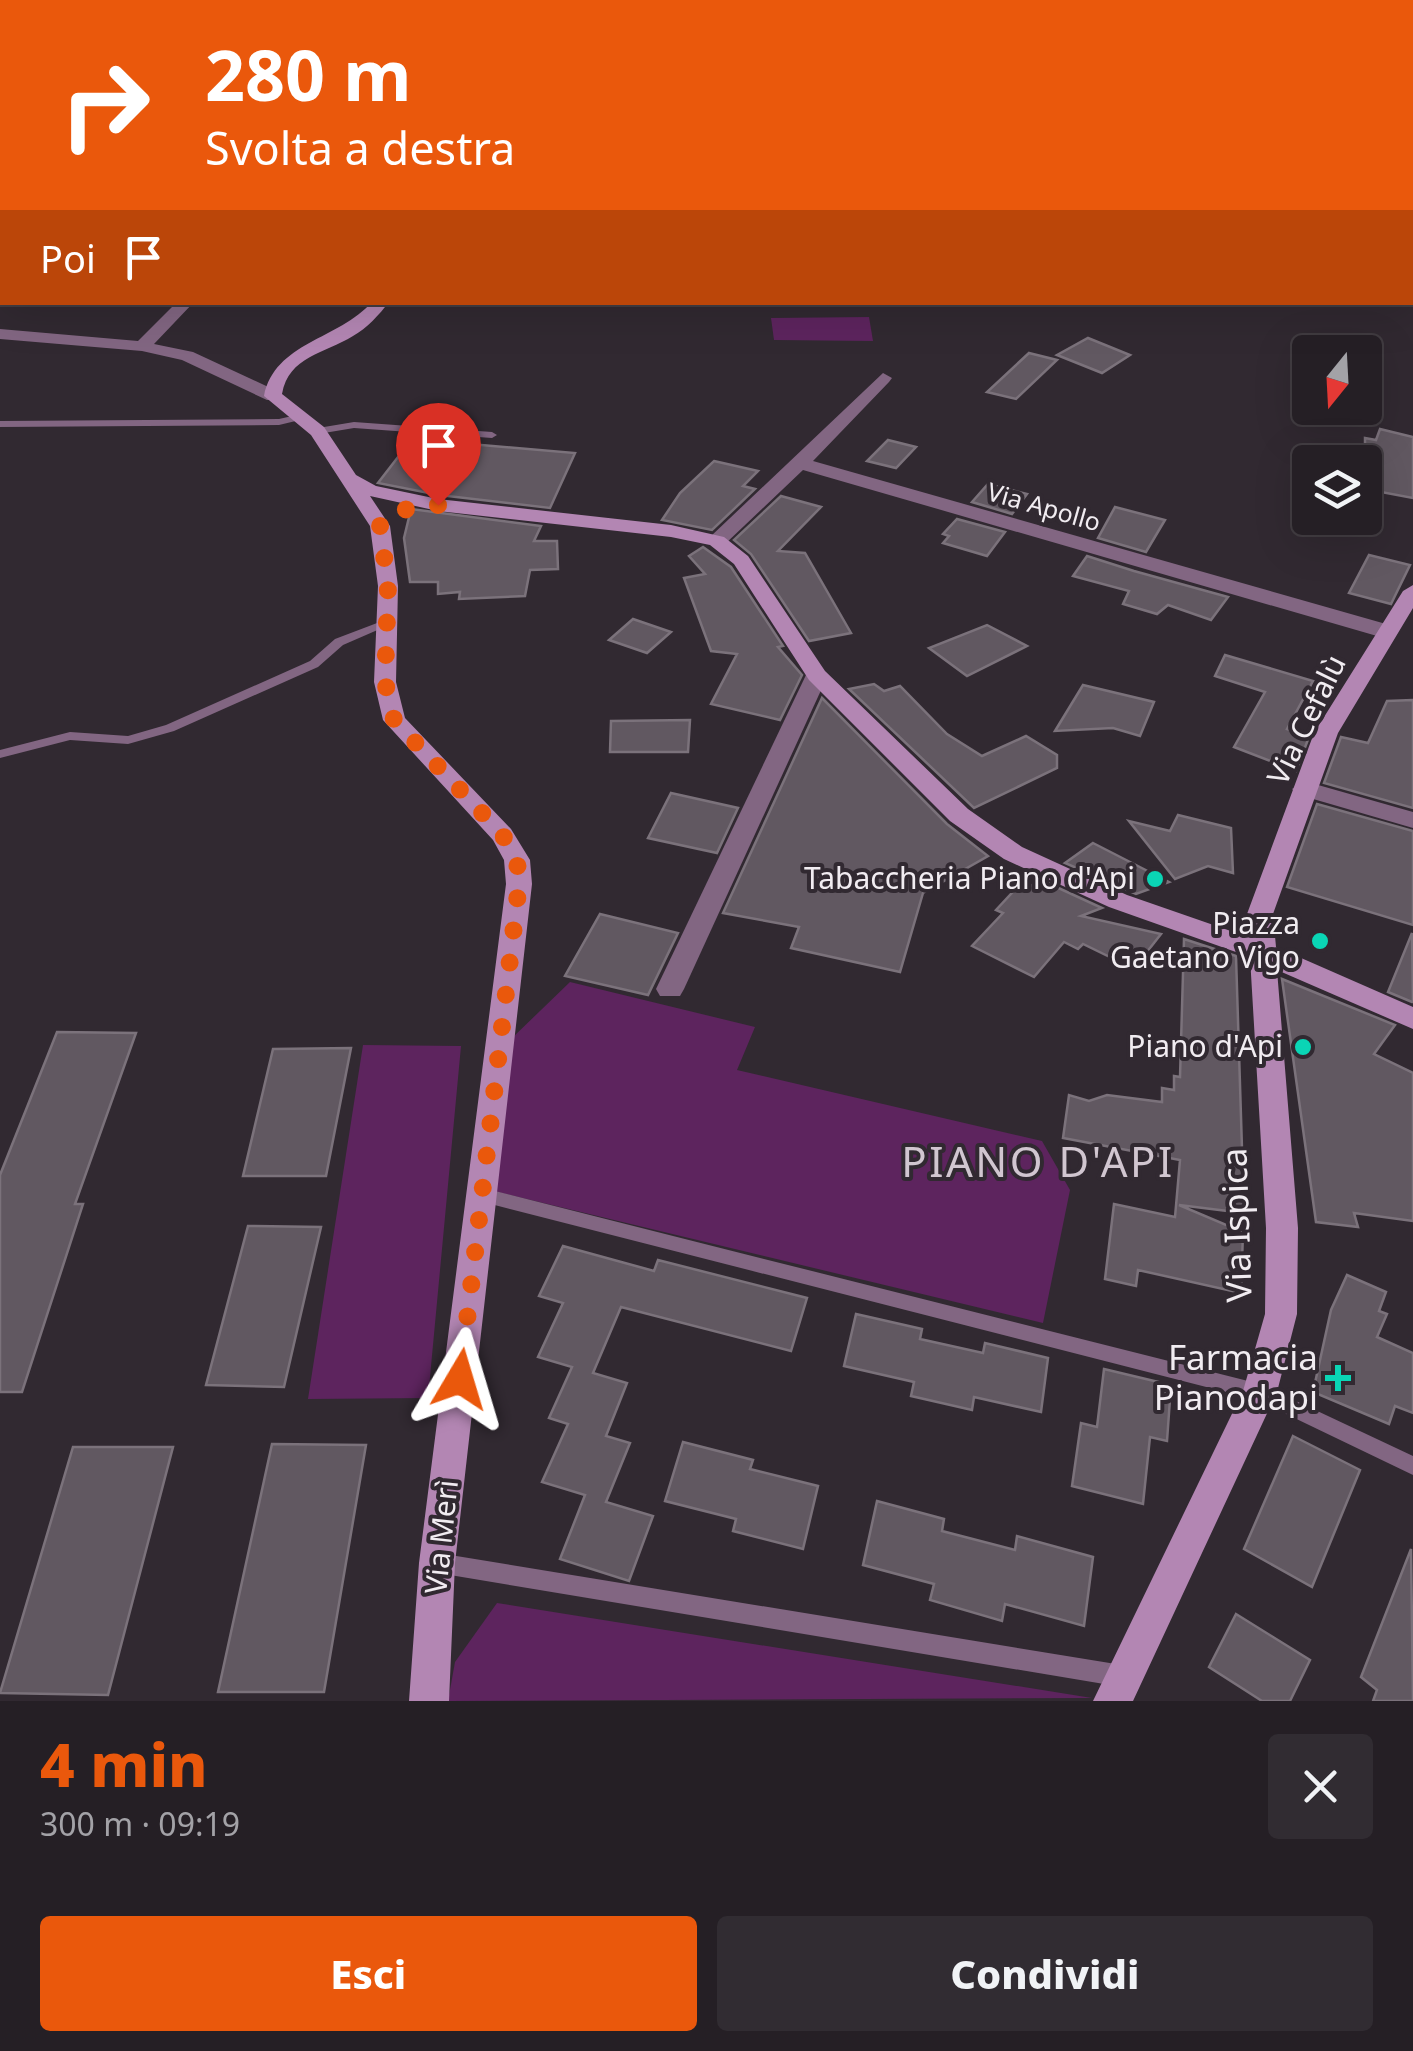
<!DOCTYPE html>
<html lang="it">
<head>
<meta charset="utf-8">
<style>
  body { margin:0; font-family:"Noto Sans",sans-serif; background:#312c32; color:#f1f3f6; height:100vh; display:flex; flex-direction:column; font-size:38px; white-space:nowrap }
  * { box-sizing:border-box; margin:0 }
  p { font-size:32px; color:#a3a2a7 }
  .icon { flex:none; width:55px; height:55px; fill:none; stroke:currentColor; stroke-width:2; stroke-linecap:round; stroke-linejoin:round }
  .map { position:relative; height:1701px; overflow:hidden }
  .details { display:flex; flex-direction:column; background:#251f25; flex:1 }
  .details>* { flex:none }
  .hud { position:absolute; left:0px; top:0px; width:1415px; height:305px; box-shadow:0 10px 40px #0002,0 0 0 2px #423d42; background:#ea580c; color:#fff; overflow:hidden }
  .needle { width:65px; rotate:198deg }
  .fabs { position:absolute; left:1292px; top:335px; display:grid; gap:20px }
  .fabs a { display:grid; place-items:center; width:90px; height:90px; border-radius:10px; background:#251f25; box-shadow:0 10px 40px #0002,0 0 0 2px #423d42; font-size:50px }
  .pin { position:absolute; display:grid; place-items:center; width:85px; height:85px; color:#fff; margin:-102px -42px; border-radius:50% 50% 50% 0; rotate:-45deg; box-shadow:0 0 10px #0007 }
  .pin .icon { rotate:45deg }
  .me { position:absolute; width:110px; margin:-55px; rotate:7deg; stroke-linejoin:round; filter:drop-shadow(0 0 8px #0008) }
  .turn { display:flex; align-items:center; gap:35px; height:210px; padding:0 40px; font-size:45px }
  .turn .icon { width:130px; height:130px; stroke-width:2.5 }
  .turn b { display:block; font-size:70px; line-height:85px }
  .then { display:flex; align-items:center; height:95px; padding:0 40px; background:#0003; gap:20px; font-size:38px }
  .round { display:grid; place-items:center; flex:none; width:105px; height:105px; border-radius:10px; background:#312c32 }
  .overview { display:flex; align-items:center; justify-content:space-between; height:170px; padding:0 40px }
  h1 { font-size:60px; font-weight:800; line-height:75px; color:#ea580c }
  .cta { display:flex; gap:20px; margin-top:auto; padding:20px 40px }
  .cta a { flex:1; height:115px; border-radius:10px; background:#ea580c; color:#fff; font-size:40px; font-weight:800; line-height:115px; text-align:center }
  .cta a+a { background:#312c32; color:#f1f3f6 }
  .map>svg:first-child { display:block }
  .green { fill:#5d245e }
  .building { fill:#615861; stroke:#7b727b; stroke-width:2.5 }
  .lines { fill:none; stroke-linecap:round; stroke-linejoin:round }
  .lane { fill:#826682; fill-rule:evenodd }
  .street { fill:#826682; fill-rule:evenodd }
  .secondary { fill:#b386b3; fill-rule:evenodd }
  .route { stroke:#ea580c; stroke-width:18; stroke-dasharray:0 32.4 }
  .poi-dot { fill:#0ad5b5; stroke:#312931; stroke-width:4 }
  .labels { text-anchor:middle; stroke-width:8; stroke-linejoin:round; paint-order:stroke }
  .far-street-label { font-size:25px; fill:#f1ecf1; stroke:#312931 }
  .street-label { font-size:30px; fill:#f1ecf1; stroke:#312931 }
  .poi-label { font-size:30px; fill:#f1ecf1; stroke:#312931; text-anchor:end }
  .near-street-label { font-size:35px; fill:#f1ecf1; stroke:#312931 }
  .near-poi-label { font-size:35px; fill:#f1ecf1; stroke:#312931; text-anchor:end }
  .near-quarter-label { font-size:42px; letter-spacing:2.5px; fill:#d1c6d0; stroke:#312931 }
</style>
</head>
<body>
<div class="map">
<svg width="1413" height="1701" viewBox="0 0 1413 1701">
  <rect width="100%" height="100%" fill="#312931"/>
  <g class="green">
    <polygon points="869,317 873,341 774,340 771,318"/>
    <polygon points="570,982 755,1027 737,1070 1042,1141 1070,1190 1043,1323 493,1191 511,1039"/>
    <polygon points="363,1045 461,1046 428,1398 308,1399"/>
    <polygon points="497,1603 1092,1698 448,1701 455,1662"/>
  </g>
  <g class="building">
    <polygon points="1088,338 1130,355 1102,373 1057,355"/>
    <polygon points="1029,353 1057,360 1016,399 987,392"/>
    <polygon points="1380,429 1413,437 1413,498 1365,489 1365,438 1376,440"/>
    <polygon points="412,439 575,453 550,508 439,495 378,483"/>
    <polygon points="888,440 916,447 896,468 867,461"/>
    <polygon points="714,461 758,471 743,486 755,489 712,530 662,520 680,493"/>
    <polygon points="988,484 1027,494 1012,514 972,502"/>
    <polygon points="781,496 821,507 778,551 805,553 851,633 809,641 751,554 734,540"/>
    <polygon points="1115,507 1165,520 1146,552 1098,538"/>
    <polygon points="411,509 541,526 534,541 557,541 558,569 530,570 525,596 459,599 460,592 438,594 438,582 410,582 404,538"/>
    <polygon points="957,519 1005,532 987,556 943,543 949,536 943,534"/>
    <polygon points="703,547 731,567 783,646 778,647 802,675 780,720 711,704 737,654 711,651 684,578 705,574 689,556"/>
    <polygon points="1369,555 1410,565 1391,604 1349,593"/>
    <polygon points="1087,556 1134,571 1228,597 1211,620 1168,605 1157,614 1123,604 1129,591 1073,576"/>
    <polygon points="633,619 671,632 647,653 609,640"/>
    <polygon points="987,625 1027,646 967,676 929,648"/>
    <polygon points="1225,655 1313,681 1287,729 1309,737 1296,771 1234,747 1265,692 1215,676"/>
    <polygon points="874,684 884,691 900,686 947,734 982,756 1026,736 1057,755 1057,768 974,808 849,689"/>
    <polygon points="1083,685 1154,702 1140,736 1113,728 1055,731"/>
    <polygon points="822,698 947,824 988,856 923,893 900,972 791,948 799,927 723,913"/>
    <polygon points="1413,700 1413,808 1324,783 1341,737 1368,743 1387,701"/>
    <polygon points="690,720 688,752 610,752 611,721"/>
    <polygon points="671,793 738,808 717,853 648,838"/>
    <polygon points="1317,804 1413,831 1413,925 1287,887"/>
    <polygon points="1178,815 1231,828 1233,873 1208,866 1175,879 1129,821 1170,831"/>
    <polygon points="1093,843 1169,882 1136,894 1065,863"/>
    <polygon points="1041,880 1102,908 1081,916 1161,934 1143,957 1126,949 1116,960 1083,944 1078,949 1064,942 1034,977 972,946 1003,913 996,910 1023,881 1033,886"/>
    <polygon points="600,914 678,933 648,995 565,976"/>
    <polygon points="1412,933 1413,1001 1412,1002 1388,992"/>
    <polygon points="1184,939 1236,956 1244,1213 1179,1205 1243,1232 1241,1293 1138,1270 1136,1286 1105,1279 1114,1204 1175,1217 1180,1160 1063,1138 1069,1095 1089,1101 1107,1095 1162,1102 1162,1088 1174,1090 1174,1076 1180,1077"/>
    <polygon points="1282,979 1395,1025 1374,1054 1413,1073 1413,1221 1354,1213 1358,1227 1316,1222"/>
    <polygon points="57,1032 136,1033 75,1204 83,1204 22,1392 0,1392 0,1175"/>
    <polygon points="351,1048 326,1176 243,1176 273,1049"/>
    <polygon points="248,1226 321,1227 284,1387 206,1385"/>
    <polygon points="563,1246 654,1271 658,1260 807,1298 791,1351 621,1307 593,1373 627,1383 606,1436 630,1443 606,1502 653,1516 629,1581 560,1559 585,1495 542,1482 568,1424 549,1418 572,1367 538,1357 563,1303 539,1296"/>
    <polygon points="1347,1275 1386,1292 1379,1311 1387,1314 1377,1337 1413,1353 1413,1413 1395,1406 1389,1424 1313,1392 1331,1310"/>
    <polygon points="856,1314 922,1329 920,1339 983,1353 985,1343 1048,1358 1041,1412 974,1397 972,1410 911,1396 914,1382 844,1366"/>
    <polygon points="1104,1369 1171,1385 1167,1441 1150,1437 1143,1504 1072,1486 1081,1423 1097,1427"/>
    <polygon points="1293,1436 1360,1470 1312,1587 1244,1549"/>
    <polygon points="683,1442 753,1460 750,1469 818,1486 803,1549 733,1531 736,1519 665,1501"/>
    <polygon points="272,1444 366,1445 324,1692 218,1692"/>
    <polygon points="73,1447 173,1447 108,1695 0,1693"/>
    <polygon points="877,1501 944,1519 942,1531 1015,1550 1017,1536 1093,1557 1084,1626 1005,1604 1002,1621 930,1600 934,1584 863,1565"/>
    <polygon points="1411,1549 1413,1701 1373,1701 1377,1690 1361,1677"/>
    <polygon points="1236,1614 1310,1660 1290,1701 1262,1701 1209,1667"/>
  </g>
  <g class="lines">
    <g class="lane">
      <polygon points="460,0 466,0 465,2 459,2"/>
      <rect x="747" y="0" width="6" height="2"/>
      <rect x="837" y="0" width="6" height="2"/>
      <polygon points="301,414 304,415 304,419 279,425 0,427 0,421 279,419"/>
      <polygon points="354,422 492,432 497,435 492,438 354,428 318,434 313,431 318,428"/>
      <polygon points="385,620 391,623 389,625 343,645 318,667 174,731 128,744 70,740 0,758 0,750 70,732 128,736 166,725 310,661 335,639"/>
      <polygon points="483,1188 1260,1384 1413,1456 1413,1475 1257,1400 483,1202 477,1200 475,1195 477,1190"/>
      <polygon points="438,1553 1122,1665 1130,1668 1133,1676 1130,1684 1122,1687 438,1573 431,1570 428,1563 431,1556"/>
    </g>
    <g class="street">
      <polygon points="365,0 381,0 382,2 367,2"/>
      <rect x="1412" y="30" width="1" height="7"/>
      <polygon points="177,302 194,302 154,344 193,352 279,392 279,400 267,400 182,360 142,351 0,339 0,329 138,341"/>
      <polygon points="883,373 892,378 889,382 813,461 1393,626 1396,631 1393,636 1377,636 803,470 724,545 710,545 710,537"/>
      <polygon points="817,668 828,675 684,989 680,996 660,996 656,989 806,675"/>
      <polygon points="1304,781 1413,812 1413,828 1296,794 1292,789"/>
    </g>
    <g class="secondary">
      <polygon points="1172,0 1188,0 1189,2 1174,2"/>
      <polygon points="0,52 2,53 2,59 0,60"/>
      <rect x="1412" y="93" width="1" height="8"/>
      <path d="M372 302H389C379 315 367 328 353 336 324 354 289 356 282 394L324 427 356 475 376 486 438 499 671 525 724 537 748 556 825 671 968 809 1022 847 1127 895 1248 937 1247 914 1314 733 1403 591 1413 585V608L1338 733 1273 914 1276 947 1413 1007V1029L1277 970 1298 1228 1297 1314 1277 1392 1133 1701H1093L1243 1391 1265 1314 1266 1228 1250 957 1109 907 1004 859 950 821 809 680 734 564 710 545 671 537 438 511 370 496 390 526 398 586 396 682 405 718 511 829 530 860 532 884 455 1563 449 1701H409L419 1563 506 884 504 860 493 840 383 720 374 682 378 586 370 526 311 435 264 396C275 342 338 340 372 302Z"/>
    </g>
  </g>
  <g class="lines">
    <polyline class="route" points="438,505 394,511 380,526 388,586 385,682 394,720 502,834 517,860 519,884 460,1379"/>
  </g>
  <g class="poi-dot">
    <circle cx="1155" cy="879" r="10"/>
    <circle cx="1320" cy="941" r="10"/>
    <circle cx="1303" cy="1047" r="10"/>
    <path d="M1333 1363h10v10h10v10h-10v10h-10v-10h-10v-10h10z"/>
  </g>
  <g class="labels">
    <g class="far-street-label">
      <text transform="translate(1044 507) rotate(16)" y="9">Via Apollo</text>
    </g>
    <g class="street-label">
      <text transform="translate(1307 720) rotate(-64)" y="10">Via Cefalù</text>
      <text transform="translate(442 1537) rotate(-84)" y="10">Via Merì</text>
    </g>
    <g class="poi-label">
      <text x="1135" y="889">Tabaccheria Piano d'Api</text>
      <text x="1300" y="934">Piazza<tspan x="1300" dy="34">Gaetano Vigo</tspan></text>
      <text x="1283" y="1057">Piano d'Api</text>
    </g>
    <g class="near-street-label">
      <text transform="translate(1237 1225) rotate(-92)" y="12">Via Ispica</text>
    </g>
    <g class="near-poi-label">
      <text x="1318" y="1370">Farmacia<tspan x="1318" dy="40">Pianodapi</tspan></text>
    </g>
    <g class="near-quarter-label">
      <text x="1038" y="1177">PIANO D'API</text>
    </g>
  </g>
</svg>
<div class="fabs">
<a><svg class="needle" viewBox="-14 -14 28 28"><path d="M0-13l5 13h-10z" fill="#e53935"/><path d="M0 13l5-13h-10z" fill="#a3a2a7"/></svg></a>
<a><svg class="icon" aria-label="layers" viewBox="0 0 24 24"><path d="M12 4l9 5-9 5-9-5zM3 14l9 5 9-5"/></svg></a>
</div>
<div class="pin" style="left:438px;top:505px;background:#d93025"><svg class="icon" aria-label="arrive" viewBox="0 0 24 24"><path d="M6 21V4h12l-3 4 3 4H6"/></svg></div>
<svg class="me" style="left:460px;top:1379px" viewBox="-20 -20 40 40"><path d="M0-17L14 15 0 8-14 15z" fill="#ea580c" stroke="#fff" stroke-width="4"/></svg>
<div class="hud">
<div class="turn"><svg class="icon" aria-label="right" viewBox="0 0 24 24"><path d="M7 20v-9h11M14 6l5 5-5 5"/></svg><div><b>280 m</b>Svolta a destra</div></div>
<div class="then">Poi<svg class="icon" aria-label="arrive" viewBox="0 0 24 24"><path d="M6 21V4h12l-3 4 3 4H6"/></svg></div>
</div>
</div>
<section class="details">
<div class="overview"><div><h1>4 min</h1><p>300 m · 09:19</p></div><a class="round"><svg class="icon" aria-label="close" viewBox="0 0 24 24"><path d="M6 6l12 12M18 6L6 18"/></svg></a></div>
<div class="cta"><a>Esci</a><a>Condividi</a></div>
</section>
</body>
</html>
